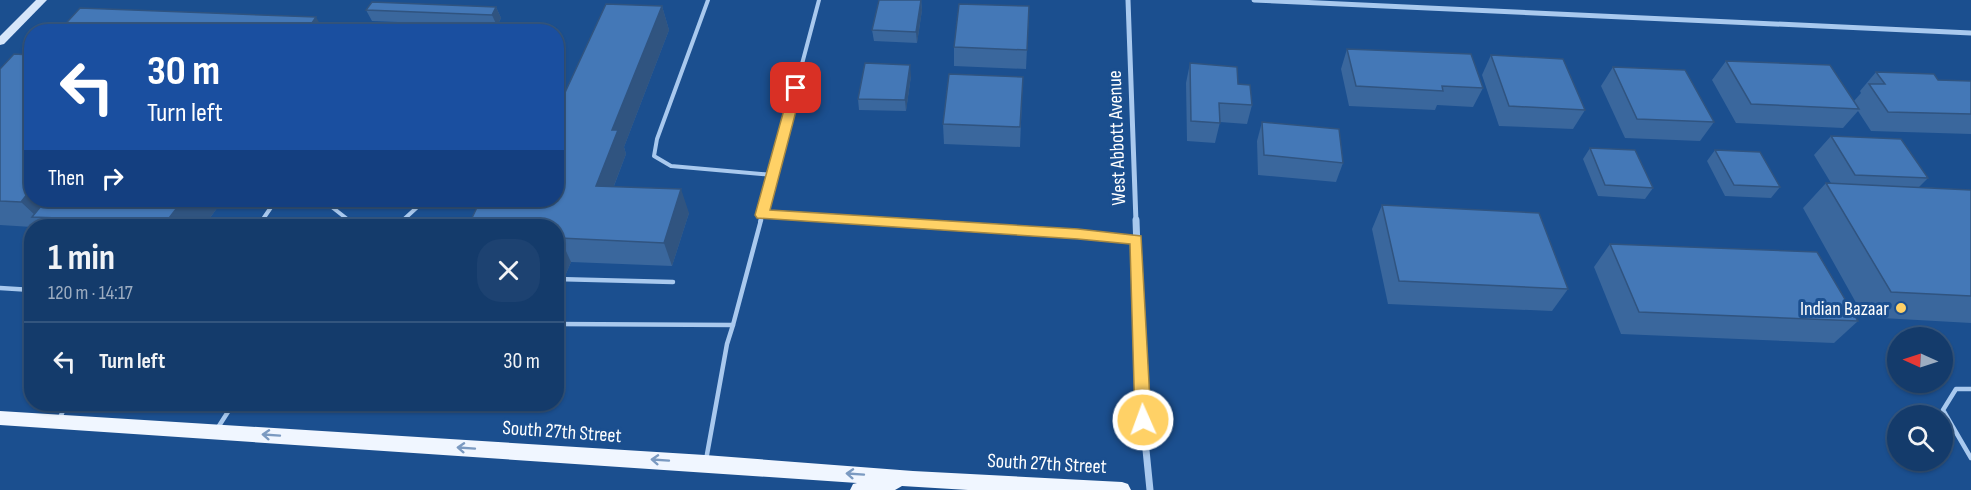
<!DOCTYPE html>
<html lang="en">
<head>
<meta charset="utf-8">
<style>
  body { margin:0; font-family:"Sofia Sans Condensed",sans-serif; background:#1d4271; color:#f1f3f6; height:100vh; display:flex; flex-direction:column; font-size:22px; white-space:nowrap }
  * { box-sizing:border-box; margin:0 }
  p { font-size:20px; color:#9dadc1 }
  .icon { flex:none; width:33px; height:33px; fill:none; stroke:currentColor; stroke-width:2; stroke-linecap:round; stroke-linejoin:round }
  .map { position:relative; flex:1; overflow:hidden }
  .side { position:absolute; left:24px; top:219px; width:540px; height:192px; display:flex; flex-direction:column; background:#143b6b; border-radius:24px; box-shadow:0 2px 4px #0004,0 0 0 2px #33557e }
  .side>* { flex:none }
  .hud { position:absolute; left:24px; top:24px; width:540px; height:183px; border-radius:24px; box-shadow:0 2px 4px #0004,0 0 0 2px #33557e; background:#1a4fa0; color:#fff; overflow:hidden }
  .needle { width:39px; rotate:273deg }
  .tools { position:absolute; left:1887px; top:327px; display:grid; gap:12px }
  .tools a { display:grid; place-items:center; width:66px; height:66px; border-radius:50%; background:#143b6b; box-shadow:0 2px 4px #0004,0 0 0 2px #33557e; font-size:30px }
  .pin { position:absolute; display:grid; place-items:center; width:51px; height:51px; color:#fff; margin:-26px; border-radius:12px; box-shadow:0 3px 9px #0006 }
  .me { position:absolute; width:66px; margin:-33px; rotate:358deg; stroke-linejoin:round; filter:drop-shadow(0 0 4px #0008) }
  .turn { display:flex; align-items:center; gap:21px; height:126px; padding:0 24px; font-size:27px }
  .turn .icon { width:78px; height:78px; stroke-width:2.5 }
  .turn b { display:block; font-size:42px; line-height:51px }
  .then { display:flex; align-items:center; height:57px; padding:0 24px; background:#0003; gap:12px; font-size:22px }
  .round { display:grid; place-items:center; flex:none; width:63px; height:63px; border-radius:24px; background:#1d4271 }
  .summary { display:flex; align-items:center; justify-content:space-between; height:102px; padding:0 24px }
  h1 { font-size:36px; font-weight:700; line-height:45px }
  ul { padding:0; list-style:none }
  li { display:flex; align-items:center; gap:18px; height:78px; padding:0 24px; border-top:2px solid #33557e }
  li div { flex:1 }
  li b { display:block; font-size:22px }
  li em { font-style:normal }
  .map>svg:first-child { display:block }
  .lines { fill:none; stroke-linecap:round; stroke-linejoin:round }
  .lane-far1 { stroke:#a9c9ee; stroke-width:4 }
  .lane { stroke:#a9c9ee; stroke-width:4.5 }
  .street-far1 { stroke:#a9c9ee; stroke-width:5 }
  .street { stroke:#a9c9ee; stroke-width:7 }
  .secondary { fill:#d6e6fa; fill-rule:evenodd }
  .primary { fill:#f0f6ff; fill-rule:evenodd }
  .wall { fill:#3a679d }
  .shaded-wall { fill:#305480 }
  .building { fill:#4478b7; stroke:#305480; stroke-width:1.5 }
  .oneway { stroke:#7b9ac1 }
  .route { fill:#ffd166; stroke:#a68842; stroke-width:1.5 }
  .poi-dot { fill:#ffd166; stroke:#1b4f8f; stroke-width:2 }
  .labels { text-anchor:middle; stroke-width:6; stroke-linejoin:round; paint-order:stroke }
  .street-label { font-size:20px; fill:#fff; stroke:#1b4f8f }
  .poi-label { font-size:20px; fill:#fff; stroke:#1b4f8f; text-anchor:end }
</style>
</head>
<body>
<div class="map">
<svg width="1971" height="490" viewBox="0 0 1971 490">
  <rect width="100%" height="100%" fill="#1b4f8f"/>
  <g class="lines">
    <g class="lane-far1">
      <polyline points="708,0 657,139 654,156 671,166 773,175"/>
      <polyline points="276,200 328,204 351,222"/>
      <polyline points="762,215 877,222"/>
      <polyline points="261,222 276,200"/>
      <polyline points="401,222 425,200"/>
      <polyline points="760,222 819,0"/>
    </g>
    <g class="lane">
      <polyline points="349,220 356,226"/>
      <polyline points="852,220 1078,234 1136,240"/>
      <polyline points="258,226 262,220"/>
      <polyline points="397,226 403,220"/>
      <polyline points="556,279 673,282"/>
      <polyline points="0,288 32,290"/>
      <polyline points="556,324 733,325 727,344 706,460"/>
      <polyline points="733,325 761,220"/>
      <polyline points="1971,389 1956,389 1943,410 1971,458"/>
      <polyline points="59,420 66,404"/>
      <polyline points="217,429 233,404"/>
    </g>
    <g class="street-far1">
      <polyline points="1128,0 1136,222"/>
      <polyline points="1254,0 1971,33"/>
    </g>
    <polyline class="street" points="1136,220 1143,420 1150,490"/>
    <polygon class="secondary" points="36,0 47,0 4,44 0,45 0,36"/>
    <polygon class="primary" points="0,411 705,455 913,471 1122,482 1128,484 1131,490 968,490 902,486 895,490 850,490 853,484 857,483 0,425"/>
  </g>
  <g class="wall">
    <polygon points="921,0 922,10 917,43 874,41 872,30"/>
    <polygon points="662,6 669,30 624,147 626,154 614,186 689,213 672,266 571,262 565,276 556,275 556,226 475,226 471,220 490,202 556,200"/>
    <polygon points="1029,6 1026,69 954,66 954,47"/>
    <polygon points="496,7 501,18 497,26 372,21 366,10"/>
    <polygon points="1347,49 1483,88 1473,107 1437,105 1435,110 1349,106 1341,69"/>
    <polygon points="32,55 32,200 223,200 204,226 32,227 0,225 0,69"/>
    <polygon points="1491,55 1585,110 1573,129 1499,126 1482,75"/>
    <polygon points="1726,61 1854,101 1861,93 1860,91 1876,72 1938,80 1971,114 1971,134 1871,131 1858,111 1843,128 1736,123 1712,80"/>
    <polygon points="1190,63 1238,84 1252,105 1247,124 1220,122 1215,143 1187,141 1186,83"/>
    <polygon points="1613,67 1714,122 1700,141 1625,138 1601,86"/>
    <polygon points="911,76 906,111 859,110 858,99"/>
    <polygon points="1022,96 1020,147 944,144 943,124"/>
    <polygon points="1262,122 1343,163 1336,182 1258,175 1257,141"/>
    <polygon points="1831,136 1928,178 1919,187 1971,190 1971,323 1864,317 1803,208 1826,183 1831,183 1814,155"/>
    <polygon points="1590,148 1653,188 1645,199 1598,196 1583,159"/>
    <polygon points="1715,150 1780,187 1771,198 1725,196 1707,161"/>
    <polygon points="1382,205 1568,289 1552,311 1388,304 1372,229"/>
    <polygon points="1610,244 1858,321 1834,343 1621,334 1594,267"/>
  </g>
  <g class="shaded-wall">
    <polygon points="921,0 922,10 917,43 916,32"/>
    <polygon points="662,6 669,30 624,147 626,154 605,209 596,186 612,130"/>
    <polygon points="496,7 501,18 497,26 492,15"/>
    <polygon points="316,17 325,32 306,32"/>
    <polygon points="910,65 911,76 906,111 905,100"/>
    <polygon points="681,189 689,213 672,266 664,243"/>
    <polygon points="28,193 32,196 32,200 35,200 53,218 37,217 21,202"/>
    <polygon points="183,200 223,200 204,226 169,226 166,222"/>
    <polygon points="560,238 571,262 565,276 556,258 556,246"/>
  </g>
  <g class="building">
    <polygon points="879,0 921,0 916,32 872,30"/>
    <polygon points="372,2 496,7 492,15 366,10"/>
    <polygon points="606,4 662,6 612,130 618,130 596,186 681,189 664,243 560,238 556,246 556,226 476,226 479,220 471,220 480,201 490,202 491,200 556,200 556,112"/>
    <polygon points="959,4 1029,6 1027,50 954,47"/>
    <polygon points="80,8 316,17 306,32 58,32"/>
    <polygon points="1347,49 1471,54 1483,88 1442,86 1443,91 1356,86"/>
    <polygon points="14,54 32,55 32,193 28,193 21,202 0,201 0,69"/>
    <polygon points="1491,55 1563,59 1585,110 1509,106"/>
    <polygon points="1726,61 1830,65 1859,109 1751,104"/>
    <polygon points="865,63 910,65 905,100 858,99"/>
    <polygon points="1190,63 1237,67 1238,84 1250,85 1252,105 1219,103 1220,123 1191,121"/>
    <polygon points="1613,67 1685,70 1714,122 1637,119"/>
    <polygon points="1876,72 1934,74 1938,80 1971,81 1971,114 1888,112 1869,84 1885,84"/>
    <polygon points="949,74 1023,77 1020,127 943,124"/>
    <polygon points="1262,122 1339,129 1343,163 1264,155"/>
    <polygon points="1831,136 1901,139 1928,178 1855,175"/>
    <polygon points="1590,148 1635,150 1653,188 1605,185"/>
    <polygon points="1715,150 1760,152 1780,187 1734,185"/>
    <polygon points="1826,183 1971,190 1971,296 1891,292"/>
    <polygon points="46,200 183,200 166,222 32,217"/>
    <polygon points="1382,205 1539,213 1568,289 1399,281"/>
    <polygon points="1610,244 1817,252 1858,321 1639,312"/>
  </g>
  <defs><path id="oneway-shaft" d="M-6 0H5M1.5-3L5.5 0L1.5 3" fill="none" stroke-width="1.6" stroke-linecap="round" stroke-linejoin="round" transform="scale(1.5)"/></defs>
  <g class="oneway">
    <use href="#oneway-shaft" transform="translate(271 435) rotate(-176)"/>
    <use href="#oneway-shaft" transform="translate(466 448) rotate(-176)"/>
    <use href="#oneway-shaft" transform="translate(660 460) rotate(-176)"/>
    <use href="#oneway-shaft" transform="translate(855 474) rotate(-176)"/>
  </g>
  <polygon class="route" points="796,84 802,88 770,210 1078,229 1141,236 1151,420 1148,424 1143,426 1137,424 1135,420 1130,244 1078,239 757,218 755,215 790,88"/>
  <circle class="poi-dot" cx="1901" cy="308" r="6"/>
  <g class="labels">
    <g class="street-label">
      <text transform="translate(1116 138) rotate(-92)" y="7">West Abbott Avenue</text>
      <text transform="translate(562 431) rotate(4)" y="7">South 27th Street</text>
      <text transform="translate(1047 463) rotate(3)" y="7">South 27th Street</text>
    </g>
    <g class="poi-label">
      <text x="1889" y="315">Indian Bazaar</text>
    </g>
  </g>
</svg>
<div class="tools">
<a><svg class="needle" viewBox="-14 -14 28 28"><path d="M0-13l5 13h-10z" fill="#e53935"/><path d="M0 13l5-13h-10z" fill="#9dadc1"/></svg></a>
<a><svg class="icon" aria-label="search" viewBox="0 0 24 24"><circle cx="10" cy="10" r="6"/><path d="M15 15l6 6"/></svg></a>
</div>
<div class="pin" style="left:796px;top:88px;background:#d93025"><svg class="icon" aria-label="arrive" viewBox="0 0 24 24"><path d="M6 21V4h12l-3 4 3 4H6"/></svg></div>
<svg class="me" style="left:1143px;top:420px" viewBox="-20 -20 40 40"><circle r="17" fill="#ffd166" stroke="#fff" stroke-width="3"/><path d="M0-11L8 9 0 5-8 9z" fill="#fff"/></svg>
<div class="hud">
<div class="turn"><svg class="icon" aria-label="left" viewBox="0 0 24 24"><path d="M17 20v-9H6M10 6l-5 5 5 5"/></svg><div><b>30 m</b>Turn left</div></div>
<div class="then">Then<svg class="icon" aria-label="right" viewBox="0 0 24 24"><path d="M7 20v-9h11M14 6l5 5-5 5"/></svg></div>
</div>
<section class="side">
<div class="summary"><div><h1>1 min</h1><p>120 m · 14:17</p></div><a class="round"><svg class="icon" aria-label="close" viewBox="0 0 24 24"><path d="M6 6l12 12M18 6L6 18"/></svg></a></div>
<ul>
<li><svg class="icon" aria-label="left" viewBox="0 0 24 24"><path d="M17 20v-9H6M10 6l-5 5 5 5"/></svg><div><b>Turn left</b></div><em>30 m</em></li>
</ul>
</section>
</div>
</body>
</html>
